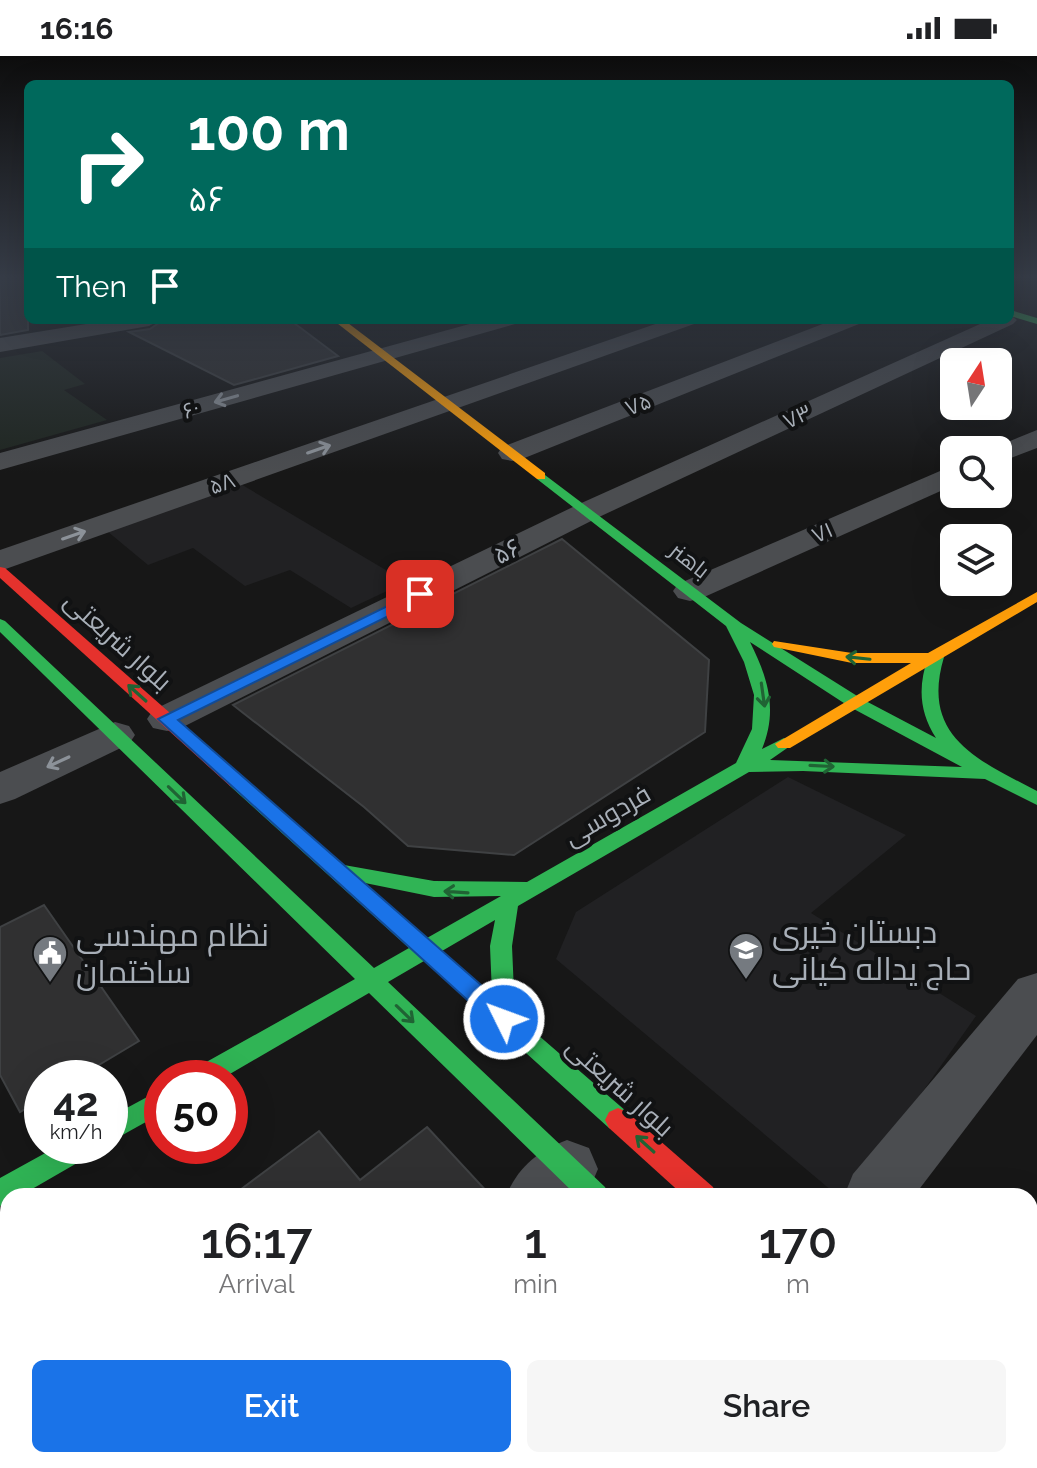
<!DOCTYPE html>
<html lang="en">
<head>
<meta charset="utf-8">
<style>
  body { margin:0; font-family:Raleway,Cairo,sans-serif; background:#f6f6f6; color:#202124; height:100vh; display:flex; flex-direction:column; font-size:30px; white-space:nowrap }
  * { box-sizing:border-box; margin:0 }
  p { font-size:26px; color:#757577 }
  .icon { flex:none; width:44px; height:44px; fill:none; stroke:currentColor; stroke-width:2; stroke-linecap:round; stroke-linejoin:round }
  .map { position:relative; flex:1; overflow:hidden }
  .details { position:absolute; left:0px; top:1132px; width:1038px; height:280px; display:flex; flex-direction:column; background:#fff; border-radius:24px 24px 0 0; box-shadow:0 8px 32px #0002 }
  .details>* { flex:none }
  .top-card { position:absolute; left:24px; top:24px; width:990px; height:244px; border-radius:12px; box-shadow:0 8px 32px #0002; background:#00695c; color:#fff; overflow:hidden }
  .needle { width:52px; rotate:12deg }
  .controls { position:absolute; left:940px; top:292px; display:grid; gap:16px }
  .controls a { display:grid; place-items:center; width:72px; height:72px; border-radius:12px; background:#fff; box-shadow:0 8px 32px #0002; font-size:40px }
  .speed { position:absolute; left:24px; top:1004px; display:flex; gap:16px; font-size:40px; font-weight:700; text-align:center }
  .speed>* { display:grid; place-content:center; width:104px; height:104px; border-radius:50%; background:#fff; box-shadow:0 8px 32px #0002; line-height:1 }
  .speed small { font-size:20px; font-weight:400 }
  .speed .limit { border:12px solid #d22; background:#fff; color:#111 }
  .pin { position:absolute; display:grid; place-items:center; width:68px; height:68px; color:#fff; margin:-34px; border-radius:16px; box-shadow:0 4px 12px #0006 }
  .me { position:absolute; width:88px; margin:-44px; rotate:312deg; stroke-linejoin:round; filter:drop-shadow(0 0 6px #0008) }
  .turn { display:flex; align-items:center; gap:28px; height:168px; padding:0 32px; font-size:36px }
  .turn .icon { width:104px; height:104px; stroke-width:2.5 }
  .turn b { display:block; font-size:56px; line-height:68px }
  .then { display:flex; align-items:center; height:76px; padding:0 32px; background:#0003; gap:16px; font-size:30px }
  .eta { display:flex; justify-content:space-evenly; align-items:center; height:136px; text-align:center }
  .eta b { font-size:48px; font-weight:600; line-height:56px }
  .primary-button { display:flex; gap:16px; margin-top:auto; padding:16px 32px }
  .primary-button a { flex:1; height:92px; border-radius:12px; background:#1a73e8; color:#fff; font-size:32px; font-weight:600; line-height:92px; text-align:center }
  .primary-button a+a { background:#f6f6f6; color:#202124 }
  .status { display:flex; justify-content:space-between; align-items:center; height:56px; padding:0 40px; background:#fff; direction:ltr }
  .status svg { height:22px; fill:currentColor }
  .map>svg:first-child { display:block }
  .built { fill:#212123 }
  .green { fill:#1f2620 }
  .building { fill:#303031; stroke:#3f4143; stroke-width:2 }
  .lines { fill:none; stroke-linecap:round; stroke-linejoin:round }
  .street { fill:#4b4d50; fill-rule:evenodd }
  .fast { fill:#30b455; fill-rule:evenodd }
  .slow { fill:#ff9f0a; fill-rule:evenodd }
  .jam { fill:#e5322d; fill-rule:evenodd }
  .oneway { stroke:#8c9299 }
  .oneway2 { stroke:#206334 }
  .route { fill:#1a73e8; stroke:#114b97; stroke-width:2 }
  .labels { text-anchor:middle; stroke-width:8; stroke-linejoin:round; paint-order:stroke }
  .far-street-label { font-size:22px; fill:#a8afb8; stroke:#111213 }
  .street-label { font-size:26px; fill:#a8afb8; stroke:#111213 }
  .near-poi-label { font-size:32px; fill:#a8afb8; stroke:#111213; text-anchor:start }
</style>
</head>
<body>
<div class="status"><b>16:16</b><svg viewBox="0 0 49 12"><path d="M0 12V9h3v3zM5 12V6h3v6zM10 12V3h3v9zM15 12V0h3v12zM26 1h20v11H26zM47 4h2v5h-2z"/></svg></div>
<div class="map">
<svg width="1037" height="1412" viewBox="0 0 1037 1412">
  <rect width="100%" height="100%" fill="#171717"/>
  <g class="built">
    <polygon points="239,427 406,526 351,552 290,514 245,530 193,492 148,509 107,475"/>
    <polygon points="788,721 906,779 811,857 976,960 849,1140 838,1140 556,903 576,856"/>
  </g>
  <polygon class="green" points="42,295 85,328 64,334 107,364 0,394 0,302"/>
  <g class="building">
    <polygon points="0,219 28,219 28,274 0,279"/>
    <polygon points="163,264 290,264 338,300 234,329 129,276 150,273"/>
    <polygon points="562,483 709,604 705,676 514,799 408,790 364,751 233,649"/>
    <polygon points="44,849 139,985 77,1022 42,1022 42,1043 20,1056 0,1019 0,871"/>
    <polygon points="427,1071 491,1140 232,1140 319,1075 360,1124"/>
  </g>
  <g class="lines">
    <g class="street">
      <polygon points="1010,259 1017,264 1013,268 599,461 181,672 167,675 153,672 147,663 153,654 577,449 989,264 1010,264"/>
      <polygon points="111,264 160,264 149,270 0,296 0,282"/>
      <polygon points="484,264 519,264 515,268 0,414 0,397"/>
      <polygon points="667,264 698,264 694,268 0,515 0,494"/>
      <polygon points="833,264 863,264 859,268 522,403 512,405 502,403 498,397 502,391"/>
      <polygon points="1037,374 1037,392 998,407 998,394 988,394"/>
      <polygon points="954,409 954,429 702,542 690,545 678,542 673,535 678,528"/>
      <polygon points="115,666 129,670 135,679 129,688 15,743 0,748 0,716"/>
      <polygon points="1037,917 1037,979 914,1140 844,1140 853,1118 1018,923"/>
      <path d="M567 1084 589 1092 598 1113 589 1134 582 1140H506C518 1111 538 1095 567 1084Z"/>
      <polygon points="205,1404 285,1404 281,1412 201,1412"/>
    </g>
    <g class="fast">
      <polygon points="1010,254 1037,262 1037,268 1010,260"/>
      <path d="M541 416 741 567 862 643 936 682C919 655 918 631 928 601L936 596 942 598 944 601C920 681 978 704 1037 735V749L985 723 803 715 749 716 518 850 512 890 515 959 627 1056 631 1064 627 1072 618 1076 609 1072 424 905 388 926 605 1131 609 1140H577L369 937 223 1022H189L192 1014 355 923 0 576V563L5 565 374 912 409 892 230 730 228 726 230 722H244L344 809 434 825 527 826 736 707 752 673 754 639 744 606 726 570 537 423V417ZM750 586 850 651 962 711 770 704 793 688 784 682 762 693C778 654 768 622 750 586ZM365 827 434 841 501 840 427 882ZM495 864 490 890 492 938 442 895Z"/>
      <polygon points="162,1033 162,1057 110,1086 110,1061"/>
      <polygon points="58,1090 95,1090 91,1099 20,1140 8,1140 8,1147 0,1150 0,1122"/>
      <polygon points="857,1404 895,1404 898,1412 860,1412"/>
      <polygon points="985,1404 1023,1404 1026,1412 988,1412"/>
    </g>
    <g class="slow">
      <polygon points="333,264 344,264 545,417 545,423 537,423"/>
      <polygon points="1037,536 1037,546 790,692 778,692 775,688 911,607 852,607 774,591 772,588 774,585 852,597 928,597"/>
    </g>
    <g class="jam">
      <polygon points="0,511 5,512 244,722 246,726 244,730 230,730 0,522"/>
      <polygon points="618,1052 627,1056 713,1131 717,1140 684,1140 609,1072 605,1064 609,1056"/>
    </g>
  </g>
  <defs><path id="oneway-shaft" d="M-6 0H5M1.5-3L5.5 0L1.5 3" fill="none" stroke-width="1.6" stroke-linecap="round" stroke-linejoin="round" transform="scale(2)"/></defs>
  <g class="oneway">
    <use href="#oneway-shaft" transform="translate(226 343) rotate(164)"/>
    <use href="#oneway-shaft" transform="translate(319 393) rotate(-19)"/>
    <use href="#oneway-shaft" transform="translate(74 479) rotate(-19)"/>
    <use href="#oneway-shaft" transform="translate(58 706) rotate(155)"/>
  </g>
  <g class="oneway2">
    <use href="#oneway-shaft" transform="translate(858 602) rotate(-174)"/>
    <use href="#oneway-shaft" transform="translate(137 637) rotate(-138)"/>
    <use href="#oneway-shaft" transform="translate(763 639) rotate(82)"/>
    <use href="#oneway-shaft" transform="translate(822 710) rotate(3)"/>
    <use href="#oneway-shaft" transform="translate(177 739) rotate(44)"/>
    <use href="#oneway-shaft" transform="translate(456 836) rotate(-176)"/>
    <use href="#oneway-shaft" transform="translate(405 958) rotate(44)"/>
    <use href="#oneway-shaft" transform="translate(645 1088) rotate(-138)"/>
  </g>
  <linearGradient id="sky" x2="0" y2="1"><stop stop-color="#0d0d0d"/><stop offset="0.53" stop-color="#363c47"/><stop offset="1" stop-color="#363c47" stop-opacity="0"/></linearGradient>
  <rect width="1037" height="417" fill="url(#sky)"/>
  <polygon class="route" points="420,534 425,535 425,542 178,664 512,956 516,963 512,970 504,973 496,970 158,663"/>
  <defs>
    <g id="school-pin" transform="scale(1.8)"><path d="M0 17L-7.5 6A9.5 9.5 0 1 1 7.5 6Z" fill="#757a80" stroke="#111213"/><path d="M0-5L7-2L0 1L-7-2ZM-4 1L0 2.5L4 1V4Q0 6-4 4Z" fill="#fff"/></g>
    <g id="civic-pin" transform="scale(1.8)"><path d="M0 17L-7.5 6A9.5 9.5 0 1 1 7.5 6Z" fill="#757a80" stroke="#111213"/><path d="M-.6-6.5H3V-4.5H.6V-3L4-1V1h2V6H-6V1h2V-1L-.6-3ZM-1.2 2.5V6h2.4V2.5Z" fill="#fff"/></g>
  </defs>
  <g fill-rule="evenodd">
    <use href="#school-pin" x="746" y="894"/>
    <use href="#civic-pin" x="50" y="897"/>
  </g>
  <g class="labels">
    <g class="far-street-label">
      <text transform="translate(638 348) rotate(-21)" y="8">۷۵</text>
      <text transform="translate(191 353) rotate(-16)" y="8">۶۰</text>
      <text transform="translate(797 360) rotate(-25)" y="8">۷۳</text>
      <text transform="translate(222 427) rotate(-19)" y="8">۵۸</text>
      <text transform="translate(822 476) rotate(-24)" y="8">۷۱</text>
      <text transform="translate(690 504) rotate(38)" y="8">باهنر</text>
    </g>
    <g class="street-label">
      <text transform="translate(507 495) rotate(-26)" y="9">۵۶</text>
      <text transform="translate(118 585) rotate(42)" y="9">بلوار شریعتی</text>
      <text transform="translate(607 759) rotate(-30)" y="9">فردوسی</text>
      <text transform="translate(620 1031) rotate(42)" y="9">بلوار شریعتی</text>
    </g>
    <g class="near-poi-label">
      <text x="772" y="887">دبستان خیری<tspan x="772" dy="37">حاج یداله کیانی</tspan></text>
      <text x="76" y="890">نظام مهندسی<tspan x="76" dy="37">ساختمان</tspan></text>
    </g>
  </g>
</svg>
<div class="controls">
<a><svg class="needle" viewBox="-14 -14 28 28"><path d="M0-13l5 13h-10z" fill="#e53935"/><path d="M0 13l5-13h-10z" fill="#757577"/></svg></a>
<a><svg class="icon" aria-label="search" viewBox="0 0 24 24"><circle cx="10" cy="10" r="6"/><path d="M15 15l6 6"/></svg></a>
<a><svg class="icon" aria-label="layers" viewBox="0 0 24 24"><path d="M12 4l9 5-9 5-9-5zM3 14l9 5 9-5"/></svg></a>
</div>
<div class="speed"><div>42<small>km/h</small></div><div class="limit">50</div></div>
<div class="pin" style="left:420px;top:538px;background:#d93025"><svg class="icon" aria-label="arrive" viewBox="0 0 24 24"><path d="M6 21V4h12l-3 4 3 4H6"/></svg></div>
<svg class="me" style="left:504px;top:963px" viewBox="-20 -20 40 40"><circle r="17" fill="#1a73e8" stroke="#fff" stroke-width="3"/><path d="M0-11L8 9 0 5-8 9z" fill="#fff"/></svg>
<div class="top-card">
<div class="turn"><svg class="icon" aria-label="right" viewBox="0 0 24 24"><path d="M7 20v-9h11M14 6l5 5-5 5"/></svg><div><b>100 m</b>۵۶</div></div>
<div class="then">Then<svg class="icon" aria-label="arrive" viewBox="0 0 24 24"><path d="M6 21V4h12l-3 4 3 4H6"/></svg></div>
</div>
<section class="details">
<div class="eta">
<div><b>16:17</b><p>Arrival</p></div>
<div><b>1</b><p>min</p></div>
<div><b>170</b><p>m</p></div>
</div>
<div class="primary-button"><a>Exit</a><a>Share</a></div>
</section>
</div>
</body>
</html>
